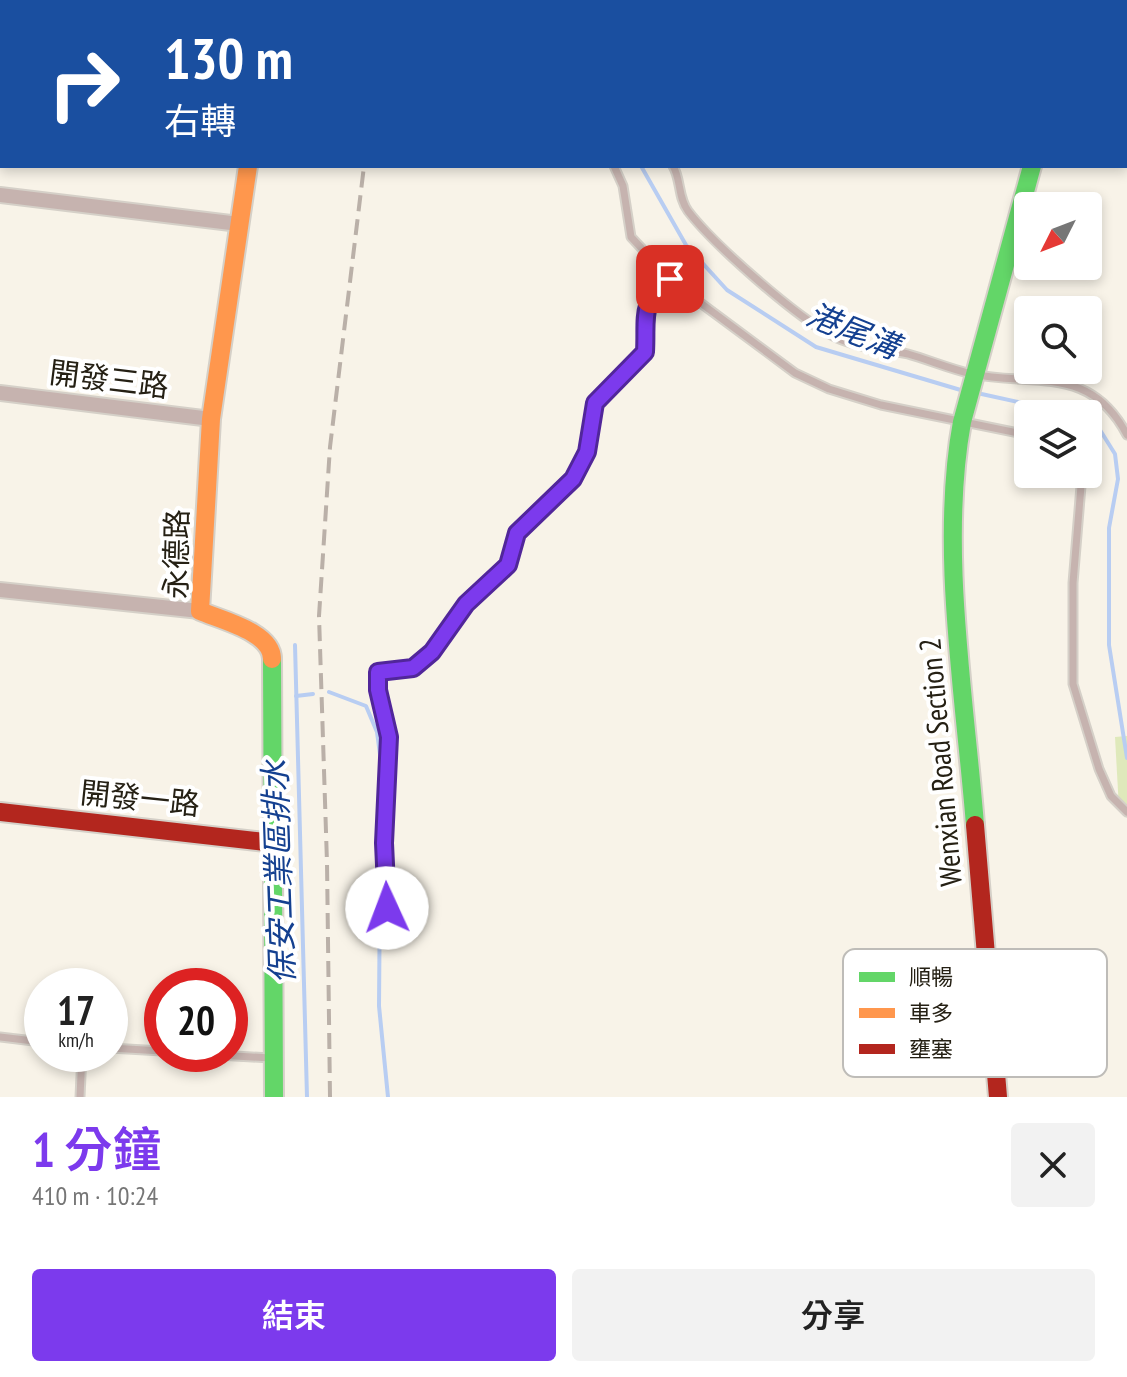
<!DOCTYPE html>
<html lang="zh-TW">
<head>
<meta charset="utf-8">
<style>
  body { margin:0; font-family:"PT Sans Narrow","Noto Sans TC",sans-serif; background:#f2f2f2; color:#222; height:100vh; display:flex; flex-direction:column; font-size:30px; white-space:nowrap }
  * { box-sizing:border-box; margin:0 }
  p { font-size:26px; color:#767676 }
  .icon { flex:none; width:44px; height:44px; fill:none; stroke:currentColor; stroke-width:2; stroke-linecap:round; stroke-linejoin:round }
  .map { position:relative; height:1097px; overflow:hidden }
  .sheet { display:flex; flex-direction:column; background:#fff; flex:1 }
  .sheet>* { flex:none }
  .top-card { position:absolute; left:0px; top:0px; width:1128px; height:168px; box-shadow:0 4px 12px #0003; background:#1a4fa0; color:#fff; overflow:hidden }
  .needle { width:52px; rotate:228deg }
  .fabs { position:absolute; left:1014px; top:192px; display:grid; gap:16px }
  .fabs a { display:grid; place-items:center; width:88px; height:88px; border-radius:8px; background:#fff; box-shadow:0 4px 12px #0003; font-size:40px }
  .speed { position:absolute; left:24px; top:968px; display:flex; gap:16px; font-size:40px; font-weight:700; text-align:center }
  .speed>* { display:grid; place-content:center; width:104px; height:104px; border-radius:50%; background:#fff; box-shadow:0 4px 12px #0003; line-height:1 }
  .speed small { font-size:20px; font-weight:400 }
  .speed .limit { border:12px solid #d22; background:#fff; color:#111 }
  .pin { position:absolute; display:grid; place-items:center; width:68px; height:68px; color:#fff; margin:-34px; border-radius:16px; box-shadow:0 4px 12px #0006 }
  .me { position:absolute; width:88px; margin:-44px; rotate:358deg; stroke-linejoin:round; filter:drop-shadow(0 0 6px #0008) }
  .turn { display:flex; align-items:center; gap:28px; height:168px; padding:0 32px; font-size:36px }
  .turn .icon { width:104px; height:104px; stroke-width:2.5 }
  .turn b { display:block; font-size:56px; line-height:68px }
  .round { display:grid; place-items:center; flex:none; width:84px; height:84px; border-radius:8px; background:#f2f2f2 }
  .headline { display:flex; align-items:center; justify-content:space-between; height:136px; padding:0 32px }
  h1 { font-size:48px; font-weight:600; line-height:60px; color:#7c3aed }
  .action { display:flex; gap:16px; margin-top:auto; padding:16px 32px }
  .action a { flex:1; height:92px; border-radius:8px; background:#7c3aed; color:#fff; font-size:32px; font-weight:600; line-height:92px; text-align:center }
  .action a+a { background:#f2f2f2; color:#222 }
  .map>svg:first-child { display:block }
  .green { fill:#dfe9bb }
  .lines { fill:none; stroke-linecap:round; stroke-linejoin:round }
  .stream { stroke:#b8cdf2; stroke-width:4 }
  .lane-casing { stroke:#d5d0c8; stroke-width:11 }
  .street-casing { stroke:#d5d0c8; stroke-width:18 }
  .fast-casing { stroke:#d5d0c8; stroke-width:22 }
  .slow-casing { stroke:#d5d0c8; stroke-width:22 }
  .jam-casing { stroke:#d5d0c8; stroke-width:22 }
  .lane { stroke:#c6b3af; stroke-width:7 }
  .street { stroke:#c6b3af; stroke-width:14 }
  .fast { stroke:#63d668; stroke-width:18 }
  .slow { stroke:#ff974d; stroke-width:18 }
  .jam { stroke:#b3261e; stroke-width:18 }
  .rail { stroke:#bab0a8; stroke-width:4; stroke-dasharray:16 8; stroke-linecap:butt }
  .route-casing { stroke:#51269a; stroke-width:20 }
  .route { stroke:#7c3aed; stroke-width:14 }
  .labels { text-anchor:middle; stroke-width:8; stroke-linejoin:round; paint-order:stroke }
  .street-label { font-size:30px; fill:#252014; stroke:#fff }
  .water-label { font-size:32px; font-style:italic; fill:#144090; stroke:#fff }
  .key { fill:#fff; stroke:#bebcb8; stroke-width:2 }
  .key-label { font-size:22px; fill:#252014 }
</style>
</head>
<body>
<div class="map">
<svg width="1127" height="1097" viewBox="0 0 1127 1097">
  <rect width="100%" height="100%" fill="#f8f3e8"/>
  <polygon class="green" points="1127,736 1127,818 1119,809 1115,737"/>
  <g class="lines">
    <g class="stream">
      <polyline points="458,0 459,2"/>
      <polyline points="641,166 686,245 727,290 816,347 964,391"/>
      <polyline points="977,393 1072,414"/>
      <polyline points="1088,423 1100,430 1115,454 1118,479 1109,528 1109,645 1127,758"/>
      <polyline points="295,645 307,1097"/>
      <polyline points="329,692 366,706 377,732 381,762 379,1006 388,1097"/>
      <polyline points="296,696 313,694"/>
    </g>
    <g class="lane-casing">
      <g id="lane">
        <polyline points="431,0 432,2"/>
        <polyline points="614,166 623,186 631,237 675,284 795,373 829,389 881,405 1028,435"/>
        <path d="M673 166C681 179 678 198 688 211 714 245 794 315 831 335 854 348 882 348 908 354 929 360 950 369 972 374 1034 387 1090 364 1127 435"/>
        <polyline points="1082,474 1073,583 1073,684 1099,769 1111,796 1127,812"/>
        <path d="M387 908 384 843 389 737 378 690V672L413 668 432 652 466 604 508 565 517 533 573 479 587 452 595 403 645 352C648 318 639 301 670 279"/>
        <polyline points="0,1037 42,1042"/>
        <polyline points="110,1048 162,1051"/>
        <polyline points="201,1054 271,1058"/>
        <polyline points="80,1097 82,1054"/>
      </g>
    </g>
    <g class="street-casing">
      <g id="street">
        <polyline points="0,2 2,2"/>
        <polyline points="274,2 275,0"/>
        <polyline points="0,195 239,224"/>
        <polyline points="0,393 211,419"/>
        <polyline points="0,590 200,611"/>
      </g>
    </g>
    <g class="fast-casing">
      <g id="fast">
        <polyline points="1074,2 1075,0"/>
        <polyline points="272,659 274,1097"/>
        <path d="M975 825C965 698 939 547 962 422L1032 166"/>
      </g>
    </g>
    <g class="slow-casing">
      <path id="slow" d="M248 166 211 419 200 611C221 620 272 632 272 659"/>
    </g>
    <g class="jam-casing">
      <g id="jam">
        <polyline points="0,812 274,843"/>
        <polyline points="975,825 998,1097"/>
      </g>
    </g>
    <use href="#lane" class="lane"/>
    <use href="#street" class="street"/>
    <use href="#fast" class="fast"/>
    <use href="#slow" class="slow"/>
    <use href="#jam" class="jam"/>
    <g class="rail">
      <polyline points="376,2 376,0"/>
      <polyline points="330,1097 327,863 319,616 330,447 364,166"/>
    </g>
  </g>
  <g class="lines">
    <g class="route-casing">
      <path id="route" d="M387 908 384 843 389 737 378 690V672L413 668 432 652 466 604 508 565 517 533 573 479 587 452 595 403 645 352C647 318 639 301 670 279"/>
    </g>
    <use href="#route" class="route"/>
  </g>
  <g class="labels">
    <g class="street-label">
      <text transform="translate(109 380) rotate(7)" y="10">開發三路</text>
      <text transform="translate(177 554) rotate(-89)" y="10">永德路</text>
      <text transform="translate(941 762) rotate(-95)" y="10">Wenxian Road Section 2</text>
      <text transform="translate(140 799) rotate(6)" y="10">開發一路</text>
    </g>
    <g class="water-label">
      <text transform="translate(853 331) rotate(22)" y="11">港尾溝</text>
      <text transform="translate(279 872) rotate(-92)" y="11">保安工業區排水</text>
    </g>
  </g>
  <rect x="843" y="949" width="264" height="128" rx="12" class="key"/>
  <rect x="859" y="972" width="36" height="10" fill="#63d668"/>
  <rect x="859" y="1008" width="36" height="10" fill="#ff974d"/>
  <rect x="859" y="1044" width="36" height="10" fill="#b3261e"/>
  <g class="key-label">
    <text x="909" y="985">順暢</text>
    <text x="909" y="1021">車多</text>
    <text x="909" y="1057">壅塞</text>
  </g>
</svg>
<div class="fabs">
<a><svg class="needle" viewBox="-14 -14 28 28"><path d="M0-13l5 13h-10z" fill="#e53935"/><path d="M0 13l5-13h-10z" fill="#767676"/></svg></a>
<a><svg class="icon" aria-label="search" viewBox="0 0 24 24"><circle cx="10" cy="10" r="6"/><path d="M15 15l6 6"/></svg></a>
<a><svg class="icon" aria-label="layers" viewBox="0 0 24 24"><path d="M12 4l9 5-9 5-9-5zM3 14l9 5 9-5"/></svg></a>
</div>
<div class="speed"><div>17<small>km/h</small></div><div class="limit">20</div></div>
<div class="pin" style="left:670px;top:279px;background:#d93025"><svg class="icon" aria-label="arrive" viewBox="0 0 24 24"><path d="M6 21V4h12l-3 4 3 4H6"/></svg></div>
<svg class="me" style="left:387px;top:908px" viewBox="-20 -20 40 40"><circle r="19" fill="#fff"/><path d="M0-13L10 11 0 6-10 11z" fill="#7c3aed"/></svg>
<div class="top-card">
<div class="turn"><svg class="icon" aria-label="right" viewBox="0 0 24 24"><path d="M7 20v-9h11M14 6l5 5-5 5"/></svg><div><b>130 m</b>右轉</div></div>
</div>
</div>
<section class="sheet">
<div class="headline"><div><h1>1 分鐘</h1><p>410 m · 10:24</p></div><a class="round"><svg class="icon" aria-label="close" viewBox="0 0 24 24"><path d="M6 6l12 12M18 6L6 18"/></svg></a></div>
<div class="action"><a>結束</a><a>分享</a></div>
</section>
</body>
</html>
